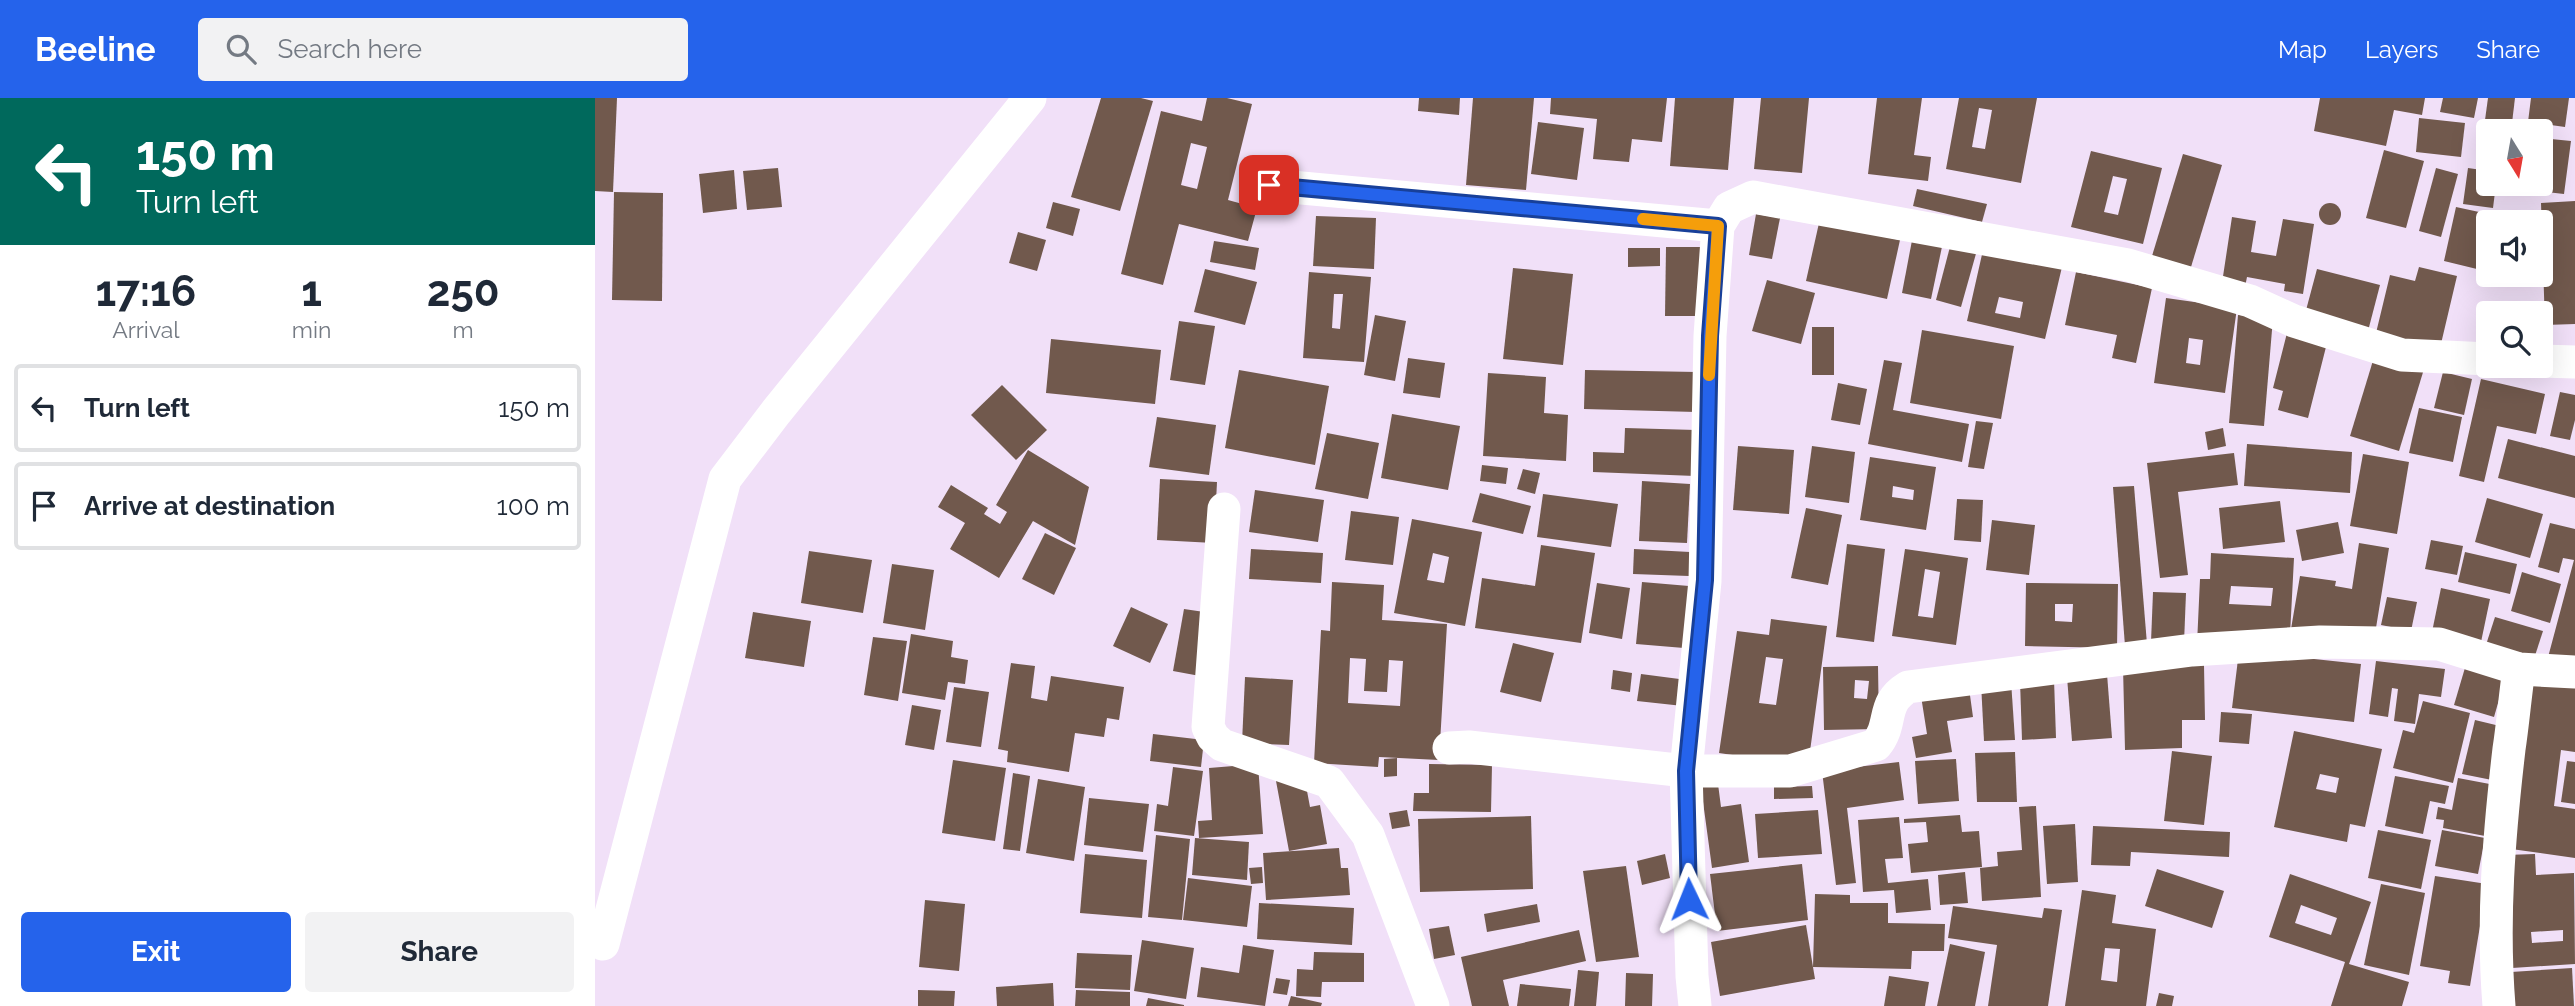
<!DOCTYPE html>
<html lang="en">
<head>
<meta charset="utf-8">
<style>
  body { margin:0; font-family:Raleway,sans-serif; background:#f2f2f3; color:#1f2937; height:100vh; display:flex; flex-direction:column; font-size:26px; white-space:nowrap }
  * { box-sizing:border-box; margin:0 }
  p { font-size:23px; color:#747a83 }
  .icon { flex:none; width:38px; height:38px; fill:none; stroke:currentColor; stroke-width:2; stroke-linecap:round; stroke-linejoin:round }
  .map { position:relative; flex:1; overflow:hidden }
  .details { display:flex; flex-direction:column; background:#fff; width:595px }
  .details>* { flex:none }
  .banner { background:#00695c; color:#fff; overflow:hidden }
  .needle { width:46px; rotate:169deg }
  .controls { position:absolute; left:1881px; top:21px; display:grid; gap:14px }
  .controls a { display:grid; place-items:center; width:77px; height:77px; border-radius:7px; background:#fff; box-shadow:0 7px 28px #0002; font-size:35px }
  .pin { position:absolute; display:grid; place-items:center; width:60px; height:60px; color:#fff; margin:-30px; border-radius:14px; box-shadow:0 4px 10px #0006 }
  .me { position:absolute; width:77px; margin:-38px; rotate:358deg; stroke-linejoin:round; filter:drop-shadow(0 0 5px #0008) }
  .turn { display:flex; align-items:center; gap:24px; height:147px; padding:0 21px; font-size:32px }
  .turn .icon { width:91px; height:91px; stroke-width:2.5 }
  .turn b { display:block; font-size:49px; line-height:60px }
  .eta { display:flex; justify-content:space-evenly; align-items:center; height:119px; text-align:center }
  .eta b { font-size:42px; font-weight:700; line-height:49px }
  .action { display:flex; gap:14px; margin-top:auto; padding:14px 21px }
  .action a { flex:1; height:80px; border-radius:7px; background:#2563eb; color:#fff; font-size:28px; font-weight:700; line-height:80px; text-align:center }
  .action a+a { background:#f2f2f3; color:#1f2937 }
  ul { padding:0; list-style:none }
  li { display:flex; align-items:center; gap:21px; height:88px; margin:0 14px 10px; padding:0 7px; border:4px solid #e0e1e3; border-radius:7px }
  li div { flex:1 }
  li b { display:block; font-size:26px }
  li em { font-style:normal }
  header { display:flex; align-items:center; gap:42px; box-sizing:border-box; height:98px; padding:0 35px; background:#2563eb; color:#fff }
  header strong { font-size:33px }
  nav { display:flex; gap:38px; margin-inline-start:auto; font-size:24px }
  .search { width:490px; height:63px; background:#f2f2f3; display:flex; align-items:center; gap:18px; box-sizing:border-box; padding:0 24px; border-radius:7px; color:#747a83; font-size:26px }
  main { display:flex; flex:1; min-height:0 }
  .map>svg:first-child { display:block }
  .building { fill:#71594d; fill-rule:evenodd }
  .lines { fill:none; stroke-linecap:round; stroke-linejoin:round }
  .street { stroke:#fff; stroke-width:33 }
  .route-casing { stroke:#184099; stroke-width:18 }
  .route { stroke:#2563eb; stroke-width:12 }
  .slow { stroke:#f59e0b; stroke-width:12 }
</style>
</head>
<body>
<header>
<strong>Beeline</strong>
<div class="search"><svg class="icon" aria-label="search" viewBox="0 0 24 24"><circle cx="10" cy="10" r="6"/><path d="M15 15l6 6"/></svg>Search here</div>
<nav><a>Map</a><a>Layers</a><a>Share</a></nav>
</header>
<main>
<section class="details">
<div class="banner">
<div class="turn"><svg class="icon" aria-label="left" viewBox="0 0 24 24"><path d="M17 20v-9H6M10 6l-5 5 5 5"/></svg><div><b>150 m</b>Turn left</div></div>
</div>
<div class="eta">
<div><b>17:16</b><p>Arrival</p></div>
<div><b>1</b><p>min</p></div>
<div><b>250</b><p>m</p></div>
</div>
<ul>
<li><svg class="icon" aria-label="left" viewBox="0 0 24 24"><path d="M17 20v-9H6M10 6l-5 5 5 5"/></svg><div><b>Turn left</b></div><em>150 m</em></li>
<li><svg class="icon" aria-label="arrive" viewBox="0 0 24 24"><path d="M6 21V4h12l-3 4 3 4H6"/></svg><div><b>Arrive at destination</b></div><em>100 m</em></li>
</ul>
<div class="action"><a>Exit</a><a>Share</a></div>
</section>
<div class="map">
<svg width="1980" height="908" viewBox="0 0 1980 908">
  <rect width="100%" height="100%" fill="#f1e0f8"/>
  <g class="building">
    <polygon points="0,0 22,0 18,94 0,93"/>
    <polygon points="506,0 546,0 558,3 525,113 476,99"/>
    <path d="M612 0H632L657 6 633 102 662 110 653 143 584 126 568 187 526 176 566 13 607 23ZM596 45 612 49 602 91 586 87Z"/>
    <polygon points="824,0 865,0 864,17 823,13"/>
    <polygon points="878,0 939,0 931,92 871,87"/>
    <polygon points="956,0 1072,0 1067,44 1037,41 1034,64 998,61 1002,21 955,16"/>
    <polygon points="1080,0 1139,0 1133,72 1075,68"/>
    <polygon points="1166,0 1214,0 1207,75 1159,71"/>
    <polygon points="1282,0 1327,0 1319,57 1336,59 1333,83 1273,76"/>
    <path d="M1364 0H1442L1426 85 1351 71ZM1384 10 1397 12 1390 51 1377 49Z"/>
    <polygon points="1725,0 1830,0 1827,17 1799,12 1791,48 1719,33"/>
    <polygon points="1848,0 1883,0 1879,20 1845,14"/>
    <polygon points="1893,0 1920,0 1917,25 1890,22"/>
    <polygon points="1936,0 1974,0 1970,29 1933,24"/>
    <polygon points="1824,20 1870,25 1866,59 1821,54"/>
    <polygon points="943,24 989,30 982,82 936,76"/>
    <polygon points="1946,40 1976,43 1969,96 1915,90 1915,86 1946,86"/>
    <polygon points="1789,52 1829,63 1811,130 1771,120"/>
    <path d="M1496 53 1567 70 1548 146 1476 129ZM1518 78 1532 81 1523 117 1509 114Z"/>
    <polygon points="1588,56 1627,67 1596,169 1557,158"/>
    <polygon points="183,70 187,109 152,112 148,73"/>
    <polygon points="1841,70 1863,76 1846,139 1824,133"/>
    <polygon points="1873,70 1894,73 1894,86 1901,86 1898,110 1868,106"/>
    <polygon points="139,72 142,111 108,115 104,76"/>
    <polygon points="1322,91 1392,106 1387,124 1318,108"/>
    <polygon points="19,94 68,95 67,203 17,202"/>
    <polygon points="1980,103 1980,226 1950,227 1946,105"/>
    <polygon points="458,104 485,111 478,138 451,130"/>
    <circle cx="1735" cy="116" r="11"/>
    <polygon points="1861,109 1898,117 1897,124 1894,124 1894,139 1886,172 1849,163"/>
    <polygon points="1161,116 1185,120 1177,161 1154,157"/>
    <polygon points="721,118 781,120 779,171 718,168"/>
    <polygon points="1637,119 1661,123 1656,154 1681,158 1688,121 1719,126 1708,196 1689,193 1690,186 1652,179 1650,189 1627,185"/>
    <polygon points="1224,125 1305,142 1292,201 1211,183"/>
    <polygon points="423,134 451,142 442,173 414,165"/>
    <polygon points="1318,137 1348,144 1336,201 1307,195"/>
    <polygon points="619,143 664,150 660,172 615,164"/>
    <polygon points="1356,145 1382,152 1366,209 1341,202"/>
    <polygon points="1071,149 1111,149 1111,218 1070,218"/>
    <polygon points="1033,150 1065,150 1065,168 1033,169"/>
    <path d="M1388 152 1467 169 1450 241 1372 223ZM1404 199 1428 204 1425 220 1400 215Z"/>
    <polygon points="1824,169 1862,178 1845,250 1781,235 1795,177 1820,183"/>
    <polygon points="918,170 978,176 968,267 908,261"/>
    <polygon points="610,171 662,184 650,227 599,214"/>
    <polygon points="1722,171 1785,187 1773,233 1710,216"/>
    <path d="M714 174 776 179 769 264 708 260ZM739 196H748L745 231 737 230Z"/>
    <polygon points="1481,174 1557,190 1541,265 1517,260 1522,237 1470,227"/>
    <polygon points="1172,182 1220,195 1206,246 1157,233"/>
    <path d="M1571 200 1642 210 1630 295 1559 285ZM1594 240 1608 242 1605 267 1591 265Z"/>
    <polygon points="780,217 811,223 800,283 769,277"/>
    <polygon points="1643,217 1678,220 1669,328 1634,325"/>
    <polygon points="584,223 620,228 610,287 575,282"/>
    <rect x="1217" y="229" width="22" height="48"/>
    <polygon points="1327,232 1419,248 1406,321 1315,305"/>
    <polygon points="1692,235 1732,245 1713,320 1683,312 1688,293 1678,290"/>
    <polygon points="456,241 566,252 560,306 451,295"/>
    <polygon points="1780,256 1829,271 1804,353 1755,338"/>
    <polygon points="813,260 850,265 845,300 808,295"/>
    <polygon points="1289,262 1307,265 1298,312 1374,326 1367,364 1273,346"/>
    <polygon points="644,272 734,288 720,367 630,350"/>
    <polygon points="990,272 1102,274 1101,314 989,311"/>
    <polygon points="1848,274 1877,281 1869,317 1839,310"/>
    <polygon points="893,275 951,279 949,315 973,317 971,363 888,358"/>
    <polygon points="1886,281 1950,296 1941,336 1902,328 1889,384 1864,378"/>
    <polygon points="1243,285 1272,291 1265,327 1236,322"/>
    <polygon points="407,287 452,332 421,362 376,317"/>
    <polygon points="1965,294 1980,297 1980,322 1975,342 1955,338"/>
    <polygon points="1824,310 1867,319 1858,364 1814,355"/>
    <polygon points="797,316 865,328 853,392 786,380"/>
    <polygon points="562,319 621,327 614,377 554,369"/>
    <polygon points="1381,323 1398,325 1389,371 1373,369"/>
    <polygon points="1030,330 1101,332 1100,378 998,374 998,354 1029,355"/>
    <polygon points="1628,330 1631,348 1613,352 1610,334"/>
    <polygon points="732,335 784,345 773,401 720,391"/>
    <polygon points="1913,341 1980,358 1980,400 1903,380"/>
    <polygon points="1652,346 1757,354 1755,395 1649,388"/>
    <polygon points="1143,348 1199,352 1194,416 1138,412"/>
    <polygon points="1217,348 1260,354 1254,405 1210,399"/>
    <polygon points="433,352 494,389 480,447 438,423 404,480 355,451 370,425 343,409 356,387 393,410 389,416 405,426 412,414 401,407"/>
    <polygon points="1639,355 1643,387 1583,394 1593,477 1565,480 1552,365"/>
    <polygon points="1768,356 1814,364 1802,436 1755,428"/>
    <path d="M1275 359 1341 369 1331 432 1265 422ZM1298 388 1319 392 1318 402 1297 399Z"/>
    <polygon points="887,367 913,370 911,386 885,383"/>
    <polygon points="928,371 945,375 940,396 922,391"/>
    <polygon points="565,381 622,384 619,445 562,442"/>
    <polygon points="1047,383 1095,386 1092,445 1044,443"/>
    <polygon points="1539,388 1552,546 1530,548 1518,389"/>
    <polygon points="660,392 729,402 723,444 654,434"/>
    <polygon points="885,395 936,408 928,436 877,424"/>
    <polygon points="948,396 1023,406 1016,449 942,439"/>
    <polygon points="1892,400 1948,416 1935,460 1880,444"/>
    <polygon points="1362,401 1388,402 1386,444 1359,442"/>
    <polygon points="1685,403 1690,444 1628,451 1624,410"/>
    <polygon points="1211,410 1247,417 1233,487 1196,480"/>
    <polygon points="756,413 804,419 798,467 750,462"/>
    <path d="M817 421 887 434 870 528 799 515ZM838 455 854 459 849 485 832 482Z"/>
    <polygon points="1397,422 1440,427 1434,477 1391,472"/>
    <polygon points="1743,424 1749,455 1707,463 1701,432"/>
    <polygon points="1955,425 1980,431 1980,570 1952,563 1979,462 1968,460 1964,475 1943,469"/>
    <polygon points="450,435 481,450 459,497 427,481"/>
    <polygon points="1836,442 1868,448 1862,477 1830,471"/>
    <polygon points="1764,445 1794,450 1780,536 1696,531 1705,478 1741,483 1740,488 1757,491"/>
    <polygon points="1252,446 1290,451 1279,544 1241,539"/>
    <polygon points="946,447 1000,455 986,545 880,530 887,480 940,488"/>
    <polygon points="656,451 728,455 726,485 654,481"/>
    <polygon points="1039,451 1095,454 1094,478 1038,476"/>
    <path d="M1310 451 1373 460 1361 547 1297 538ZM1330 471 1345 474 1338 520 1323 518Z"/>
    <polygon points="214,453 277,462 268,515 206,505"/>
    <polygon points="1870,454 1922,466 1915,496 1863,484"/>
    <path d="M1616 455 1699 460 1695 537 1602 546 1605 481H1615ZM1636 488 1678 490 1676 508 1634 506Z"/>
    <polygon points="297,466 339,472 330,532 288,525"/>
    <polygon points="1927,474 1966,486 1955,525 1916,513"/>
    <path d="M737 484 789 487 787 522 852 526 844 662 784 659 783 669 719 665 726 532 735 533ZM755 560 771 561 769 593 792 594 794 562 808 563 805 608 753 605Z"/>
    <polygon points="1047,484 1094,488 1089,550 1041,546"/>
    <polygon points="1002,485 1035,490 1027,541 994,535"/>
    <path d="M1431 485 1523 486 1522 550 1430 548ZM1460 506H1478L1477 524 1460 523Z"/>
    <polygon points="1846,490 1895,501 1886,544 1837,534"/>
    <polygon points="1558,494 1591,495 1589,545 1556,544"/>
    <polygon points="1792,499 1822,504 1816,533 1786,527"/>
    <polygon points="536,509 573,526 555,565 518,548"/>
    <polygon points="589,511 616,515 605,578 578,573"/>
    <polygon points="158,514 216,523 209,569 150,560"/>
    <polygon points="1900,519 1948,533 1937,567 1889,553"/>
    <path d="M1176 521 1232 528 1213 668 1124 655 1142 533 1174 537ZM1171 559 1188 561 1181 607 1164 605Z"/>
    <polygon points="316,536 358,543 356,559 373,562 370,586 353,584 350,602 307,595"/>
    <polygon points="278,539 312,543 303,603 269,597"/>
    <polygon points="918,545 959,555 946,604 905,594"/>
    <polygon points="1644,553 1766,566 1759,624 1637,610"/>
    <polygon points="1781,563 1850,571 1846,599 1824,596 1820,626 1799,623 1803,591 1797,590 1793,619 1774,616"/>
    <polygon points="1872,563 1912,574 1899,619 1859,607"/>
    <polygon points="416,565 440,568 436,600 452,603 456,578 529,589 524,622 512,620 509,639 480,635 474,674 412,664 413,653 403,651"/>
    <polygon points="1609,567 1610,622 1587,622 1587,650 1530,652 1528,569"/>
    <path d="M1283 568 1284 631 1229 632 1228 569ZM1260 582 1274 583 1272 601 1259 600Z"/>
    <polygon points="1018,572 1037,575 1035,594 1016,591"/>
    <polygon points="1046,576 1092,582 1088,608 1042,603"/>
    <polygon points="1512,576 1517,640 1477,643 1472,579"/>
    <polygon points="650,579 698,582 694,647 647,645"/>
    <polygon points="1932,580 1980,586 1980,654 1966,652 1959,708 1980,711 1980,760 1909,750"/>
    <polygon points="1459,581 1461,640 1427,642 1425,583"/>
    <polygon points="1416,583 1420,642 1389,643 1386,585"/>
    <polygon points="359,589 394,594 386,649 351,644"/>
    <polygon points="1374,590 1378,619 1352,623 1357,654 1321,660 1317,639 1332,636 1326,598"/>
    <polygon points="1828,603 1875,615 1858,685 1798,670 1808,632 1819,635"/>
    <polygon points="317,607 346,612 339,652 310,647"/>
    <polygon points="1626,614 1657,616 1654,646 1624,644"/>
    <polygon points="1880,622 1909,629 1897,682 1867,676"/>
    <path d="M1699 633 1787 651 1770 729 1755 726 1752 744 1679 729ZM1725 676 1744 680 1741 695 1721 691Z"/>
    <polygon points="558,636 609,642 606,669 555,663"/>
    <polygon points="1577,653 1617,658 1609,727 1569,723"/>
    <polygon points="1420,654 1422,704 1382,704 1380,655"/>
    <polygon points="802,660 802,678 789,679 789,661"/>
    <polygon points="1361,661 1364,703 1323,706 1320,663"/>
    <polygon points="358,662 411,670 400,743 347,735"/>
    <polygon points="1972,663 1980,664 1980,706 1966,704"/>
    <polygon points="1304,664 1309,702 1252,710 1261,785 1241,787 1227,673"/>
    <polygon points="663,666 668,736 604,740 603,723 617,722 614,670"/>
    <polygon points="834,666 897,667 896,714 818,713 819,695 834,695"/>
    <polygon points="578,669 608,673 599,738 559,733 562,706 573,708"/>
    <polygon points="418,675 435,678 425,753 408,751"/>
    <polygon points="709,677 715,709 725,707 732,746 694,753 681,683"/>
    <polygon points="1800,678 1854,688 1850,706 1835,703 1828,736 1790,728"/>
    <polygon points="1863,680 1900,687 1890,738 1848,730 1849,722 1841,721 1843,709 1857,712"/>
    <polygon points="443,681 490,689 479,763 431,755"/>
    <polygon points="1123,686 1126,709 1146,706 1154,764 1117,770 1106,689"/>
    <polygon points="1217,688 1218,700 1179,701 1179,689"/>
    <polygon points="494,700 554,706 548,754 489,747"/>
    <polygon points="1441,708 1446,799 1387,803 1385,770 1403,768 1402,754 1427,752 1424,709"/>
    <polygon points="812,712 815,728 797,731 794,715"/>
    <polygon points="1223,712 1227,756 1163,760 1160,716"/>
    <polygon points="1365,717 1367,734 1384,733 1387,769 1316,775 1313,746 1333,744 1331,724 1309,725 1309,721"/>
    <polygon points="936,718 938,791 825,794 823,721"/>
    <polygon points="1304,719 1308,760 1290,761 1293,785 1333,781 1336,812 1301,815 1299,792 1268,794 1263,722"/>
    <polygon points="1480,726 1483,784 1452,786 1448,728"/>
    <polygon points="1498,728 1635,734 1634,759 1536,754 1535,768 1496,767"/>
    <polygon points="1783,732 1836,742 1826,791 1773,780"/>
    <polygon points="1847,732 1890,740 1883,776 1840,768"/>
    <polygon points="561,737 595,741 587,822 553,819"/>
    <polygon points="600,740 654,744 652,782 597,777"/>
    <polygon points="744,750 746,770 753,770 755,797 671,802 668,755"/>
    <polygon points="490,756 552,762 547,820 485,815"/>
    <polygon points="1070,756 1075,780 1047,787 1042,763"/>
    <path d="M1940 756 1941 777 1979 775 1980 866 1917 870 1910 757ZM1968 832V843L1937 845 1936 834Z"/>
    <polygon points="1207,766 1213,822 1122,833 1115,776"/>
    <polygon points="1031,768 1044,859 1001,864 988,773"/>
    <polygon points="667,769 668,785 656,786 654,770"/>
    <polygon points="1562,771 1629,793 1617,830 1550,808"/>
    <polygon points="1370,774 1373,805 1345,807 1343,777"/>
    <path d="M1695 776 1776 804 1754 866 1814 884 1807 908H1736L1750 864 1674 839ZM1706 807 1742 820 1736 837 1700 825Z"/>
    <polygon points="1840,778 1892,786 1875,888 1853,885 1855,873 1825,868"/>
    <polygon points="593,780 657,788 652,829 588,822"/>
    <polygon points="1786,786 1830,795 1814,877 1769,867"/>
    <path d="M1487 792 1521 797 1517 825 1561 831 1551 908H1470ZM1510 850 1525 851 1522 884 1506 882Z"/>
    <polygon points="1220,796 1255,797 1255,805 1293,805 1293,825 1350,826 1349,853 1317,853 1316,871 1218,869"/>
    <polygon points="330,802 370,806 364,873 324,869"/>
    <polygon points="664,805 759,810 757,847 662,841"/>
    <polygon points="942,806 945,824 892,834 889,816"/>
    <polygon points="1358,808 1447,820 1449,810 1467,812 1453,908 1393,908 1402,847 1353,840"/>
    <polygon points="1211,827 1220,881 1125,898 1116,844"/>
    <polygon points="854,828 860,857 839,861 834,831"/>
    <polygon points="984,832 991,863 908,882 914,908 877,908 866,859"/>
    <polygon points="547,842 599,850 591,901 539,893"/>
    <polygon points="1355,846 1390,854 1380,908 1342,908"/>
    <polygon points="648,847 679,852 670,908 602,899 606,869 644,875"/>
    <polygon points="719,854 769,855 769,884 727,884 726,899 701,898 702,871 718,872"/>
    <polygon points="482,855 537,857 535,892 480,890"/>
    <polygon points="1977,870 1979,908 1918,908 1916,874"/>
    <polygon points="983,872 1004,874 1001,908 979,908"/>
    <polygon points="1031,875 1058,876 1057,908 1030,908"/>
    <polygon points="1294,878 1334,884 1330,908 1289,908"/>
    <polygon points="681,880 695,882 692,897 678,895"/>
    <polygon points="458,885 459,908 402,908 401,889"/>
    <polygon points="925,886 976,891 974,908 922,908"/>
    <polygon points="323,892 360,893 359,908 323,908"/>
    <polygon points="481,892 535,894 535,908 480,908"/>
    <polygon points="1564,895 1579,898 1577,908 1561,908"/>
    <polygon points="696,898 727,905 726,908 693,908"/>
    <polygon points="553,900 589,907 589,908 551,908"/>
  </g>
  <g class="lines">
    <g class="street">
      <polyline points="674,87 1123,128"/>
      <polyline points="1946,263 1980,264"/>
      <polyline points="629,411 613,629 618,639 627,647 734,684 773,737 838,908"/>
      <path d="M854 650 874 649 1091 673H1195L1281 647C1299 625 1285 606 1313 589L1597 552 1725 544 1844 546 1924 571 1980 574"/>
      <polyline points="8,846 130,381 181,314 435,0"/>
      <polyline points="1100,908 1097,878 1091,673 1110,483 1115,238 1123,128 1134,110 1158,99 1533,167 1655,203 1699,223 1807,257 1894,261"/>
      <path d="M1904 908C1897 822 1904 737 1914 651 1918 625 1920 598 1924 571"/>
    </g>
  </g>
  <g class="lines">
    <g class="route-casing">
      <polyline id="route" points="674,87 1123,128 1115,238 1110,482 1091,673 1094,801"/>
    </g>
    <use href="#route" class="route"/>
    <polyline class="slow" points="1048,121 1123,128 1114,277"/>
  </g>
</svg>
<div class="controls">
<a><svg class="needle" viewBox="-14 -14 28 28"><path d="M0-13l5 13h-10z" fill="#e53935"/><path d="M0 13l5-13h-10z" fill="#747a83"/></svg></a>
<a><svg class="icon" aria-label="sound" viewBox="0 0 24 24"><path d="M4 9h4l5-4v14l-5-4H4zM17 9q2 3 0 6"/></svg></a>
<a><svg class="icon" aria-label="search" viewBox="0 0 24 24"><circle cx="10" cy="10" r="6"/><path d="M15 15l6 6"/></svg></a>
</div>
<div class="pin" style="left:674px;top:87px;background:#d93025"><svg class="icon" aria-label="arrive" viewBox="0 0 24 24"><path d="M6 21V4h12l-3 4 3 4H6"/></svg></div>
<svg class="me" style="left:1094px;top:801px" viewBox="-20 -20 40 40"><path d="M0-17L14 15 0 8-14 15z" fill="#2563eb" stroke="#fff" stroke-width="4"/></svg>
</div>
</main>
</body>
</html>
